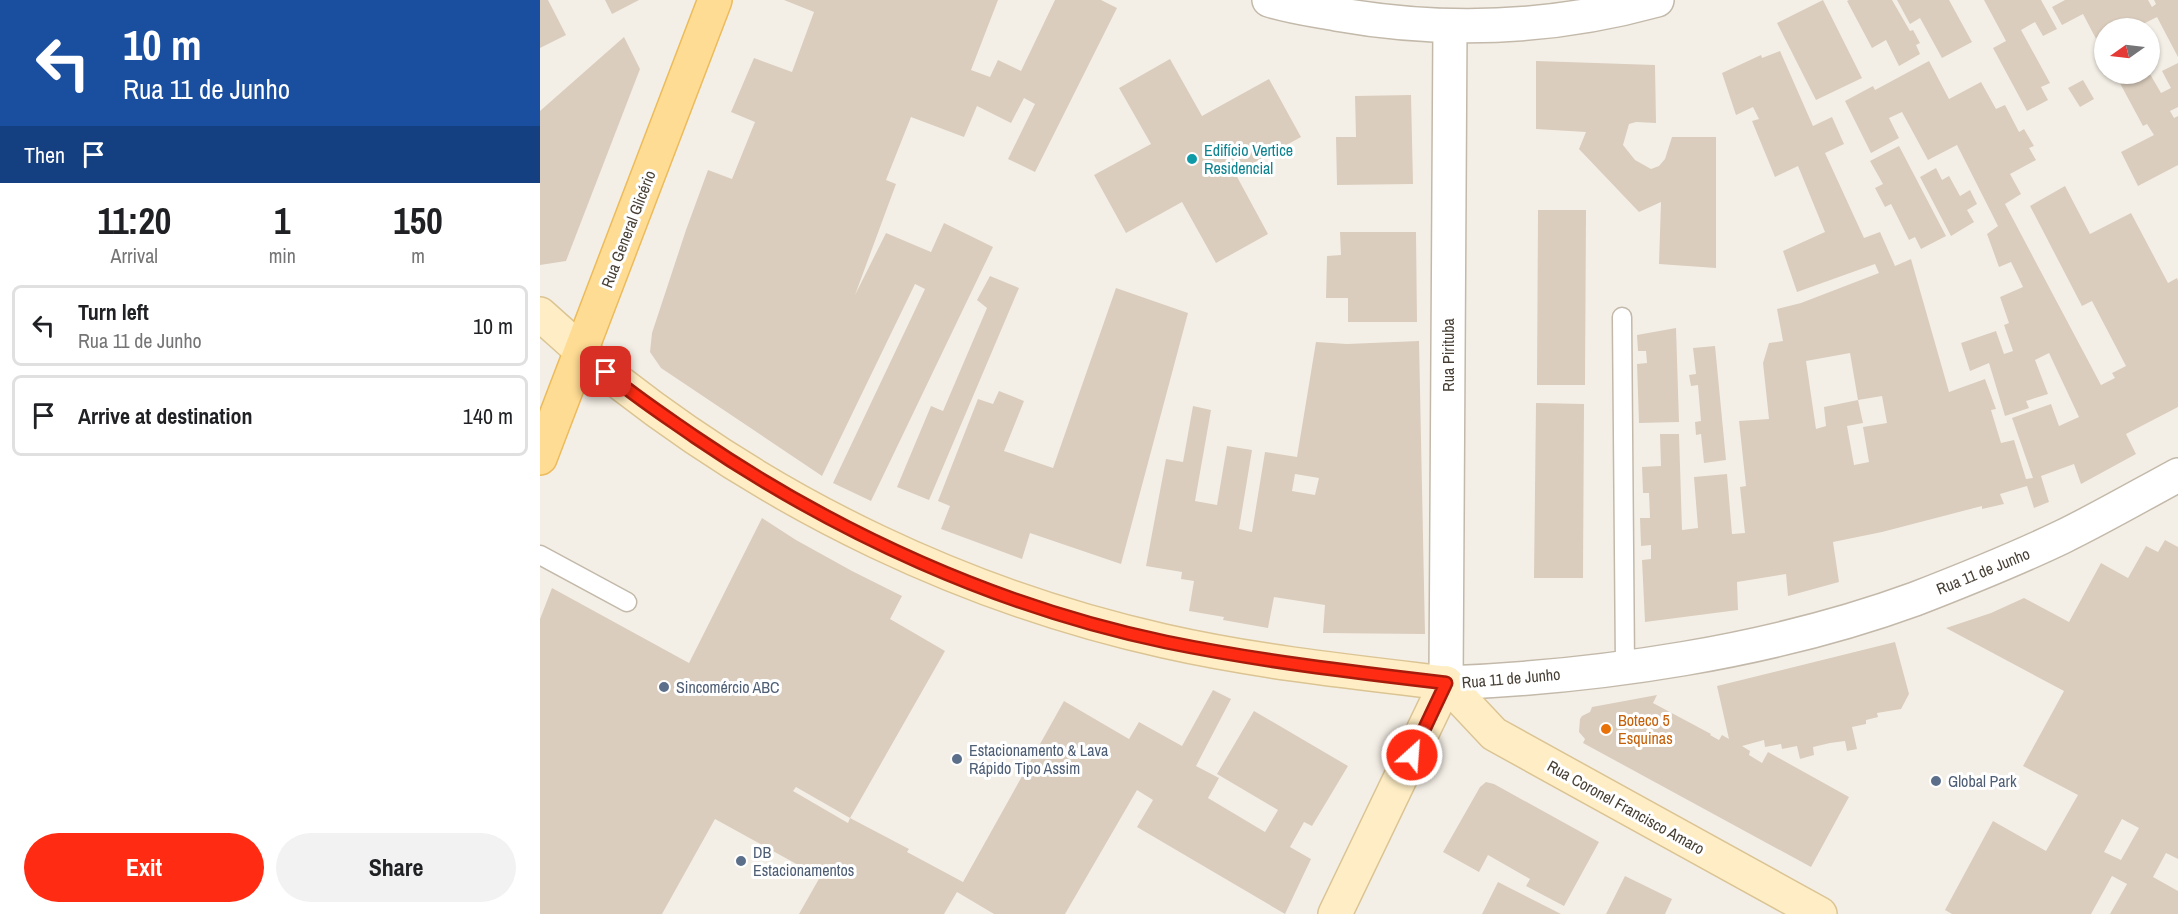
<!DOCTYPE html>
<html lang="en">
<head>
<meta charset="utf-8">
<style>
  body { margin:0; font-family:"Archivo Narrow",sans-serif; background:#f2f2f2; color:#202124; height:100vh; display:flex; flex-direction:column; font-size:22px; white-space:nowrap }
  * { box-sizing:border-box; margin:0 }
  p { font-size:20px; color:#757577 }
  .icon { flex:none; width:33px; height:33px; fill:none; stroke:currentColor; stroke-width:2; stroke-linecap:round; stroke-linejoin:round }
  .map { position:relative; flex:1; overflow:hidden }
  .drawer { display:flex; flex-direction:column; background:#fff; width:540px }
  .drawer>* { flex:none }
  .guide { background:#1a4fa0; color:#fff; overflow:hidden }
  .needle { width:39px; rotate:256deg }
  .fabs { position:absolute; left:1554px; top:18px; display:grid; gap:12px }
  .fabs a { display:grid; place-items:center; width:66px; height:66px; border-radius:50%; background:#fff; box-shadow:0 2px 4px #0004; font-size:30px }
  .pin { position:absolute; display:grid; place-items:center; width:51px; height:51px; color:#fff; margin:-26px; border-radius:12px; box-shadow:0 3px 9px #0006 }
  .me { position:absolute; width:66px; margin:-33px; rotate:26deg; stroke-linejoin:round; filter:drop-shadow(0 0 4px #0008) }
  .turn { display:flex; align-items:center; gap:21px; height:126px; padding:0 24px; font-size:27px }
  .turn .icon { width:78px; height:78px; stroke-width:2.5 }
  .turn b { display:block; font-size:42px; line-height:51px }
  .then { display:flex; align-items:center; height:57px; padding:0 24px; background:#0003; gap:12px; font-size:22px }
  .eta { display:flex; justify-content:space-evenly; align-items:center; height:102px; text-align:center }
  .eta b { font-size:36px; font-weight:700; line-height:42px }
  .action { display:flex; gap:12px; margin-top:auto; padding:12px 24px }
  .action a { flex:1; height:69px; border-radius:36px; background:#ff2b12; color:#fff; font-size:24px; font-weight:700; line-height:69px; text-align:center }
  .action a+a { background:#f2f2f2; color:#202124 }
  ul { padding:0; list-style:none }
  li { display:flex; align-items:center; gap:18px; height:81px; margin:0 12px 9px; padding:0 12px; border:3px solid #e0e0e0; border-radius:9px }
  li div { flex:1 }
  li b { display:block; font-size:22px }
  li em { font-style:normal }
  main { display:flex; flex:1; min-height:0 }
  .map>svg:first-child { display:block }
  .building { fill:#dacdbd; fill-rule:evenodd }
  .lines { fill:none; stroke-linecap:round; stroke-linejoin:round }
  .lane-casing { stroke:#c3b9aa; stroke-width:21 }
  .street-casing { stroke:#c3b9aa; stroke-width:36 }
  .secondary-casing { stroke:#dbc494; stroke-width:36 }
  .primary-casing { stroke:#ecbb5b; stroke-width:36 }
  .lane { stroke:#fff; stroke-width:18 }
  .street { stroke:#fff; stroke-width:33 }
  .secondary { stroke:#ffeec5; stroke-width:33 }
  .primary { stroke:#ffdc94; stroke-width:33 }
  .route-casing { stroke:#a61c0c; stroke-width:15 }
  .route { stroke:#ff2b12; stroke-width:10 }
  .culture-dot { fill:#0f9aa8; stroke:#fff; stroke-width:2 }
  .service-dot { fill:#5c6f8a; stroke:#fff; stroke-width:2 }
  .food-dot { fill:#e8710a; stroke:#fff; stroke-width:2 }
  .labels { text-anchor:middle; stroke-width:6; stroke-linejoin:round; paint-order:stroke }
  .culture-label { font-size:16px; fill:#0d838f; stroke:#fff; text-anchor:start }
  .street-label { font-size:16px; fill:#473f34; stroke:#fff }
  .service-label { font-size:16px; fill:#4e5e75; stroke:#fff; text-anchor:start }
  .food-label { font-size:16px; fill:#c56008; stroke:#fff; text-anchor:start }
</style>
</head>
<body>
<main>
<section class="drawer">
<div class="guide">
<div class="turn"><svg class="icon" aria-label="left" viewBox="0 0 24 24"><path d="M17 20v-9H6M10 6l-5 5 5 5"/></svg><div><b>10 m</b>Rua 11 de Junho</div></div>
<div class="then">Then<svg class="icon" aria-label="arrive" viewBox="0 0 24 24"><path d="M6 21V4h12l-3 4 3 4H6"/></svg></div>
</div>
<div class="eta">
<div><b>11:20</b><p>Arrival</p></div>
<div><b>1</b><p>min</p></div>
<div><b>150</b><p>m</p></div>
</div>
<ul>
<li><svg class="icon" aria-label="left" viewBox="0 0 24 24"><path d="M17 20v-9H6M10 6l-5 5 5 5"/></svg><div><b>Turn left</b><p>Rua 11 de Junho</p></div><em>10 m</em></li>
<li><svg class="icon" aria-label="arrive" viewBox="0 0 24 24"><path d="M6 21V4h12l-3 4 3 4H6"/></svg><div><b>Arrive at destination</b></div><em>140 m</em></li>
</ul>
<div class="action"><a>Exit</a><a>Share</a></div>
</section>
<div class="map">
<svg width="1638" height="914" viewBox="0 0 1638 914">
  <rect width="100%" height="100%" fill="#f4efe6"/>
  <g class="building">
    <polygon points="0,0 8,0 26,35 0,48"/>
    <polygon points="65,0 99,0 72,14"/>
    <polygon points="244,0 458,0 431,70 450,77 458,60 481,71 515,0 561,0 577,8 495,172 468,159 495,104 484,98 471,123 437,106 424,137 371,117 346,180 356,184 315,295 346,233 391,252 404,223 453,247 331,501 293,483 385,289 375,284 282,476 121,368 110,352 112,333 146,230 168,170 192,179 215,122 191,112 214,58 252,72 274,12"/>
    <polygon points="1283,0 1322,78 1276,100 1237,23"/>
    <polygon points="1309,0 1352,0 1370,31 1373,30 1380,43 1376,45 1380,54 1359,66 1346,40 1332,48 1307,1"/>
    <polygon points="1357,0 1409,0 1432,42 1402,58 1380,18 1370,24"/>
    <polygon points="1444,0 1501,0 1517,29 1503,36 1495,22 1481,30 1510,83 1501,87 1508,100 1487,111 1453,48 1466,41"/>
    <polygon points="1525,0 1608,0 1612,7 1616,4 1614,0 1638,0 1638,57 1617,17 1595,28 1564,28 1564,54 1543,14 1522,25 1512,7"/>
    <polygon points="84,37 100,69 26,261 0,265 0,111"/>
    <path d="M1240 51 1273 126 1292 117 1304 144 1285 153 1324 238 1340 232 1355 266 1371 259 1409 392 1445 379 1456 409 1451 410 1461 443 1474 440 1486 479 1493 478 1472 418 1511 404 1519 426 1539 417 1509 353 1495 360 1508 394 1486 401 1489 408 1465 416 1449 363 1430 371 1421 343 1456 331 1464 354 1473 351 1464 325 1469 323 1460 297 1483 287 1471 262 1459 267 1447 234 1458 226 1417 145 1388 160 1362 112 1349 118 1359 138 1331 153 1305 101 1333 86 1335 90 1389 61 1409 99 1441 82 1456 109 1465 105 1479 132 1484 129 1494 146 1489 148 1496 160 1470 174 1481 194 1465 204 1561 385 1575 378 1572 373 1586 366 1552 301 1542 306 1490 206 1525 186 1550 234 1591 213 1628 283 1637 278 1638 281V407L1586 434 1596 454 1541 484 1534 464 1501 476 1509 502 1494 508 1487 486 1460 494 1464 504 1442 509V506L1342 532 1293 542 1299 582 1248 596 1246 574 1197 582 1198 610 1105 622 1102 560 1111 559V545L1101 546 1100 518H1110L1109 493H1103L1102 467 1121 466 1120 434H1139L1142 530 1158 528 1154 477 1187 474 1192 534 1205 533 1200 487 1206 486 1199 421 1229 419 1223 363 1229 343 1243 341 1237 309 1261 303 1339 273 1335 264 1257 292 1243 251 1285 232 1258 166 1235 177 1212 121 1219 119 1213 107 1196 115 1182 73 1221 55 1222 58ZM1310 353 1318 400 1342 396 1347 423 1323 427 1329 462 1314 465 1307 426 1323 423 1318 400 1284 407 1286 426 1276 429 1266 361Z"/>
    <polygon points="630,59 662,116 729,79 761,137 695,173 728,234 676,263 642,202 586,233 554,175 611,144 579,88"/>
    <polygon points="996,61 1115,65 1116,123 1096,122 1089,124 1083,145 1095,160 1111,169 1119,166 1125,159 1132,137 1176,137 1176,268 1119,264 1121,202 1099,212 1039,149 1046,132 996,129"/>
    <polygon points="1638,63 1638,107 1630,111 1634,118 1638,116 1638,165 1598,186 1581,152 1614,135 1607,124 1603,126 1575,74 1610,74 1621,93 1631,88 1622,71"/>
    <polygon points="1543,80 1554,99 1540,107 1528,88"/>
    <polygon points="871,95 873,184 797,185 796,137 816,137 815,96"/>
    <polygon points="1359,146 1406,236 1381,249 1375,237 1369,240 1351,204 1345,207 1335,188 1343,184 1330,161"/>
    <polygon points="1396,168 1402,180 1409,176 1420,196 1430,190 1437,204 1427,210 1434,222 1411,236 1380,177"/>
    <polygon points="998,210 1046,210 1045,385 997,385"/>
    <polygon points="800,232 876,232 877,322 808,322 808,298 786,298 787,256 801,255"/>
    <polygon points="450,276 479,288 389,500 357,487 391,406 403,411 447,308 437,300"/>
    <polygon points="576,288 648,313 581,564 490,533 482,559 401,529 410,506 398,501 438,399 453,404 459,391 484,401 464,451 513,468"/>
    <polygon points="1136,328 1139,422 1099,423 1097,364 1107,363 1106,351 1098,351 1097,335"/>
    <path d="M879 341 885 634 783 633 785 605 734 597 728 628 683 620 684 617 649 611 654 581 641 579 642 572 606 566 626 459 643 462 653 406 671 410 655 501 677 505 687 446 712 450 699 529 712 532 725 452 757 457 776 342 807 344ZM755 474 779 478 775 495 752 491Z"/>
    <polygon points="1175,346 1186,460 1164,463 1161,434 1156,435 1155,422 1161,421 1158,385 1151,386 1149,375 1156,374 1153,348"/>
    <polygon points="996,403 1044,404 1043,578 994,578"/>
    <polygon points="222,518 256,540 312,571 362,596 350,619 405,651 310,818 256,787 253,791 308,823 310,818 369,849 367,852 423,882 524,701 589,739 599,722 642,746 673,690 691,699 656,766 679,778 668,798 725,832 738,810 677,774 714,711 808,766 772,826 764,822 750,847 771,859 745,914 597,827 613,800 597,790 525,914 454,914 417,892 404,914 259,914 280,877 175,819 122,914 0,914 0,619 12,588 149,663"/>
    <path d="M1625 540 1638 547V859L1626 853 1613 877 1638 891V914H1570L1587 884 1572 876 1551 914H1412L1405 910 1453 821 1506 851 1538 795 1483 766 1524 691 1406 628 1451 613 1484 598 1529 622 1561 563 1588 578 1606 546 1618 552ZM1582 819 1599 828 1581 860 1564 852Z"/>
    <polygon points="1355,642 1369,694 1361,709 1337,713 1338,717 1326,720 1326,724 1312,727 1317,749 1307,751 1305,741 1290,743 1273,747 1274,755 1260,759 1257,746 1242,749 1241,744 1225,747 1224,740 1202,746 1210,751 1209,755 1222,763 1228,752 1309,797 1271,867 1043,743 1045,739 1039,732 1040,719 1042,716 1050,712 1052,707 1117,695 1113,703 1171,734 1170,735 1179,740 1182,735 1189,739 1177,686"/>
    <polygon points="946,782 954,784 1059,842 1024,906 986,886 990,879 948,855 939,872 903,852 940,787"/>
    <polygon points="1085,876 1132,899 1125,914 1066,914"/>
    <polygon points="958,882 1021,914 942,914"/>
  </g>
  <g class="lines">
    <g class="lane-casing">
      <g id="lane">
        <polyline points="1082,317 1085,666"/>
        <polyline points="0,555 87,602"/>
      </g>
    </g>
    <g class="street-casing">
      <g id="street">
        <path d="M729 0C750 7 774 10 796 14 903 33 1012 29 1117 0"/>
        <path d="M910 27 906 683C1060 677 1230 652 1375 599 1424 580 1474 560 1522 537 1561 518 1599 496 1638 475"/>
      </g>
    </g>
    <g class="secondary-casing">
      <g id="secondary">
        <path d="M0 314C26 337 52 362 80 383 239 507 427 597 624 641 717 662 812 672 906 683"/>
        <polyline points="906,683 954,734 1280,914"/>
        <polyline points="795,914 906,683"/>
      </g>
    </g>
    <g class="primary-casing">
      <polyline id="primary" points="0,458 175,0"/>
    </g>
    <use href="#lane" class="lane"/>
    <use href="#street" class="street"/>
    <use href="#secondary" class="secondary"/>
    <use href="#primary" class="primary"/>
  </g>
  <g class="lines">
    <g class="route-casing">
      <path id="route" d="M66 372C94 396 125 416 155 437 296 533 458 607 626 642 719 661 812 672 906 683L872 755"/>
    </g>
    <use href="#route" class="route"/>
  </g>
  <circle class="culture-dot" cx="652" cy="159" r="6"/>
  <g class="service-dot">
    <circle cx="124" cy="687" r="6"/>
    <circle cx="417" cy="759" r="6"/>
    <circle cx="1396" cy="781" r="6"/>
    <circle cx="201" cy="861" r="6"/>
  </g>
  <circle class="food-dot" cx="1066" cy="729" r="6"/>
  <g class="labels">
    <g class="culture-label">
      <text x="664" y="156">Edifício Vertice<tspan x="664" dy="18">Residencial</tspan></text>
    </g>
    <g class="street-label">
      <text transform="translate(88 229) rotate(-69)" y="6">Rua General Glicério</text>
      <text transform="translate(908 355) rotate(-90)" y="6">Rua Pirituba</text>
      <text transform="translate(1443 571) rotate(-22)" y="6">Rua 11 de Junho</text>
      <text transform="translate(971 678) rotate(-5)" y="6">Rua 11 de Junho</text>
      <text transform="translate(1086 807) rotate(29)" y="6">Rua Coronel Francisco Amaro</text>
    </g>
    <g class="service-label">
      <text x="136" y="693">Sincomércio ABC</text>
      <text x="429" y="756">Estacionamento &amp; Lava<tspan x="429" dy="18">Rápido Tipo Assim</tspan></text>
      <text x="1408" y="787">Global Park</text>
      <text x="213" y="858">DB<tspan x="213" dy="18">Estacionamentos</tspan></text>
    </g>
    <g class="food-label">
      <text x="1078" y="726">Boteco 5<tspan x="1078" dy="18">Esquinas</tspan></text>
    </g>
  </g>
</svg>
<div class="fabs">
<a><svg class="needle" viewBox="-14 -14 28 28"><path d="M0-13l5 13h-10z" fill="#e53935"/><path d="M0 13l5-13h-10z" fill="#757577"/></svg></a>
</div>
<div class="pin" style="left:66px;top:372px;background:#d93025"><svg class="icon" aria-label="arrive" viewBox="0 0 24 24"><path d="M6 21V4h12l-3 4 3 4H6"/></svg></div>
<svg class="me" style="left:872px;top:755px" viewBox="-20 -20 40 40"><circle r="17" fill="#ff2b12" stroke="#fff" stroke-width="3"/><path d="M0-11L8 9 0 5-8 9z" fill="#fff"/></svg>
</div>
</main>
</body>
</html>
